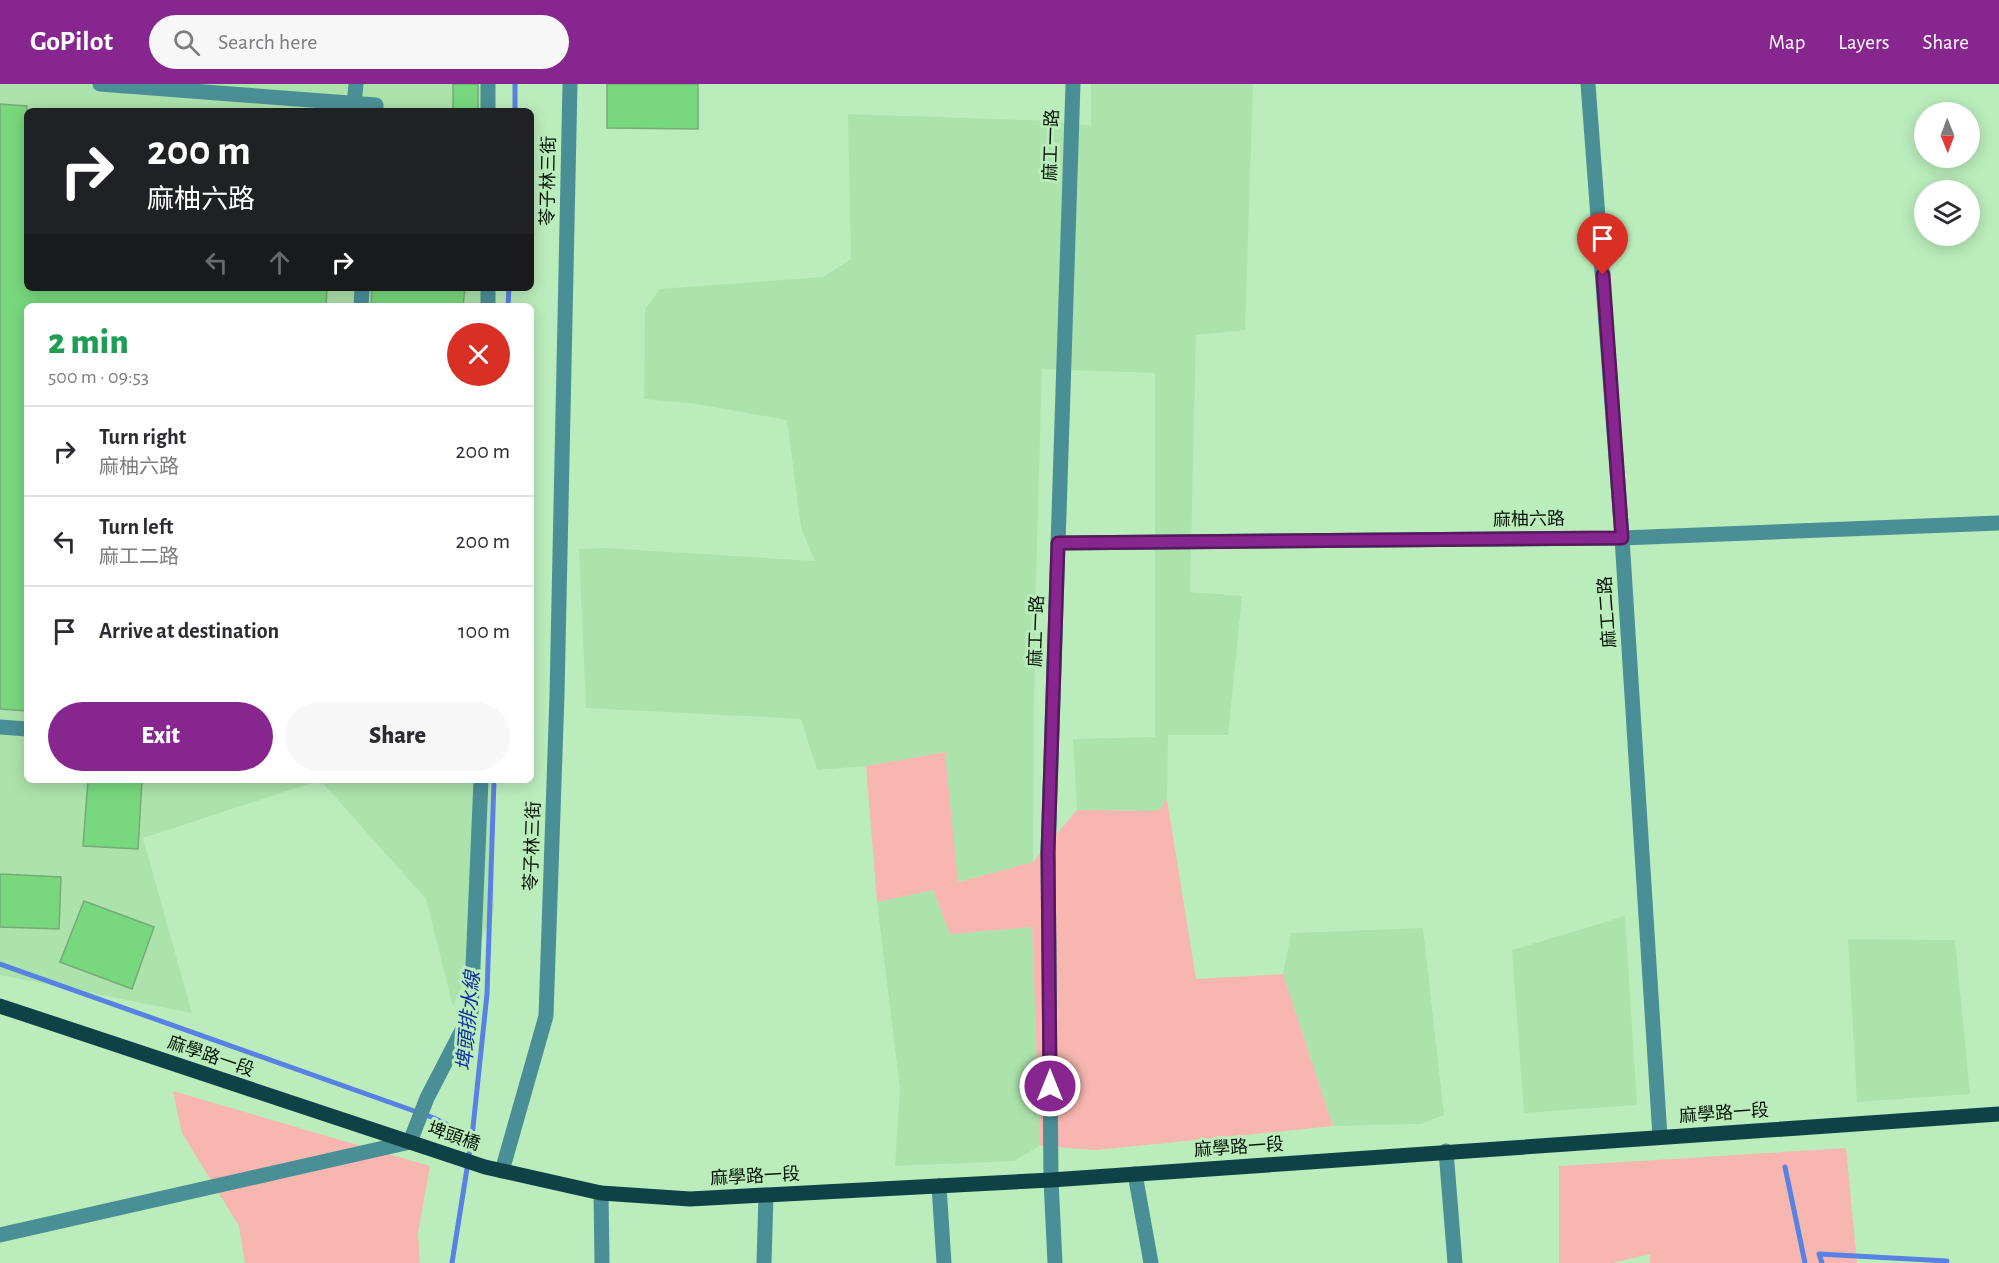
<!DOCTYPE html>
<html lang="en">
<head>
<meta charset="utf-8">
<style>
  body { margin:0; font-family:"Alegreya Sans","Noto Sans TC",sans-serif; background:#f7f7f7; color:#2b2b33; height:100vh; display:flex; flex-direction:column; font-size:22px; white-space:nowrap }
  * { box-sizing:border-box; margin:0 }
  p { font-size:20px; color:#7c7c81 }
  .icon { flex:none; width:33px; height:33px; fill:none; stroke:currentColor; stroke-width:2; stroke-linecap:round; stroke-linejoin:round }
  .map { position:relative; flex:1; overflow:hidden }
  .side { position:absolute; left:24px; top:219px; width:510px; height:480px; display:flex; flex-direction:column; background:#fff; border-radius:9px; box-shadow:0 3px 15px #0003 }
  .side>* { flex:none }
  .banner { position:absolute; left:24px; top:24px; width:510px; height:183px; border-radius:9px; box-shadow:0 3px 15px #0003; background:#202124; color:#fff; overflow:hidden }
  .needle { width:39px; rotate:179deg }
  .tools { position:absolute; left:1914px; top:18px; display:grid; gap:12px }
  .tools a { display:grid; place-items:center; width:66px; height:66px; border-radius:50%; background:#fff; box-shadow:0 3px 15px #0003; font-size:30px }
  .pin { position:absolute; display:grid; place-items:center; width:51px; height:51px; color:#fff; margin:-62px -26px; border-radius:50% 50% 50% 0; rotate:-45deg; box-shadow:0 0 6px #0007 }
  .pin .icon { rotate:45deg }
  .me { position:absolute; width:66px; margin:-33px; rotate:0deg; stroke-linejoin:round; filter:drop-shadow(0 0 4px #0008) }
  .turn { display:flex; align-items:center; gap:21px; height:126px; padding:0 24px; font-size:27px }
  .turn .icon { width:78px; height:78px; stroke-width:2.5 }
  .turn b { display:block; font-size:42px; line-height:51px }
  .lanes { display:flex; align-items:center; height:57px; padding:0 24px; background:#0003; justify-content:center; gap:30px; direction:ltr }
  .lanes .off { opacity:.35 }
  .round { display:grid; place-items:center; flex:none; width:63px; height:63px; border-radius:32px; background:#f7f7f7 }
  .overview { display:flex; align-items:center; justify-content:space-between; height:102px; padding:0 24px }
  h1 { font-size:36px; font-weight:800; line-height:45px; color:#1e9e55 }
  .cta { display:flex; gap:12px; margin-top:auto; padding:12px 24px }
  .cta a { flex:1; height:69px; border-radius:36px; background:#87268e; color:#fff; font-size:24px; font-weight:800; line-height:69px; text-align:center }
  .cta a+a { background:#f7f7f7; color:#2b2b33 }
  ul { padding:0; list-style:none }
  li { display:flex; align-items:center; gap:18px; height:90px; padding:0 24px; border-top:2px solid #e1e1e2 }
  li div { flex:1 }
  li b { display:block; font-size:22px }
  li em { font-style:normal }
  header { display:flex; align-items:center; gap:36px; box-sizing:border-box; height:84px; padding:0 30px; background:#87268e; color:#fff }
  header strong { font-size:28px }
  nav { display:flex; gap:33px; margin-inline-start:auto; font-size:21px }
  .search { width:420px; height:54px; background:#f7f7f7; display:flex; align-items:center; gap:15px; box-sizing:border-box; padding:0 21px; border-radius:33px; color:#7c7c81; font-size:22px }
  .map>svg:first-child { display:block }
  .built { fill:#ace3ac }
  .green { fill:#f7b7b0 }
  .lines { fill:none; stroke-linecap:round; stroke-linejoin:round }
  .stream { stroke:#5881e3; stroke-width:5 }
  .building { fill:#78d87d; stroke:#79a87a; stroke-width:1.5 }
  .minor { stroke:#4b8f96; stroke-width:15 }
  .major { stroke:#0f4247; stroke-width:15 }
  .route-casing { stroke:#58195c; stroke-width:15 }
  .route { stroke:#87268e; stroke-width:10 }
  .labels { text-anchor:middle; stroke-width:6; stroke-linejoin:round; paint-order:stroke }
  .street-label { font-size:18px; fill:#041405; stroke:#bbedbc }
  .water-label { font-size:20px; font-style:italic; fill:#0f2fa0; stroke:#bbedbc }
</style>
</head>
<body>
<header>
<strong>GoPilot</strong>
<div class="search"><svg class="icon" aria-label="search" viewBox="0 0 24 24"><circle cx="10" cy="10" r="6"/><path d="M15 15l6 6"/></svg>Search here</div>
<nav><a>Map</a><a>Layers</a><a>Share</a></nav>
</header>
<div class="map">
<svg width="1999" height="1179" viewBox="0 0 1999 1179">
  <rect width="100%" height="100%" fill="#bbedbc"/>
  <g class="built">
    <polygon points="0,0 494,0 493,27 27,27 27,204 488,204 488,222 27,222 27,696 490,696 494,826 453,923 426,815 320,696 143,754 192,929 0,891"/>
    <polygon points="1091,0 1253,0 1245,246 1196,251 1190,508 1242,512 1228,651 1168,651 1167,715 1159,727 1077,726 1073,655 1155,653 1155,289 1042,285 1035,530 1033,778 957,798 945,668 866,682 817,686 801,635 586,624 579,465 605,464 815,477 801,444 787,336 696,320 644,315 645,225 660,205 823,193 851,175 848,30 1053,37 1091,42"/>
    <polygon points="933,806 950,850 1032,843 1040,1062 1014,1077 895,1082 900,1005 877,818"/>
    <polygon points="1625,832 1637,1021 1524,1029 1512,866"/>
    <polygon points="1423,844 1444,1031 1421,1040 1333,1042 1283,890 1291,849"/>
    <polygon points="1848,855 1955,856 1970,1010 1857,1018"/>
  </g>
  <g class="green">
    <polygon points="945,668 958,798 1033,778 1077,726 1158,727 1167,715 1196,895 1283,890 1333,1042 1096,1066 1040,1062 1032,843 950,850 933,806 877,818 866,682"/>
    <polygon points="173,1007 430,1082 418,1149 420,1179 245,1179 239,1142 182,1049"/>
    <polygon points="1846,1064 1857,1179 1650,1179 1650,1170 1613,1179 1559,1179 1559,1082"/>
  </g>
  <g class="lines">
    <g class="stream">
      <polyline points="515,27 515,0"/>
      <polyline points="508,222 509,204"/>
      <polyline points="0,880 434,1034 472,1053"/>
      <polyline points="1785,1083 1805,1179"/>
      <polyline points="452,1179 472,1053 487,910 494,696"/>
      <polyline points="1822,1179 1819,1170 1947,1177"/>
    </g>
  </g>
  <g class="building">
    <rect x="453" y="0" width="25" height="27"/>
    <polygon points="607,0 698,0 698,45 607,44"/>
    <polygon points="0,20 27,22 27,204 327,204 326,222 27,222 27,627 0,625"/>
    <polygon points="372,204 465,204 463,222 371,222"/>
    <polygon points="88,696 142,696 138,765 83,762"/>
    <polygon points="0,790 61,793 59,845 0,843"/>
    <polygon points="84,817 154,843 132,905 60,878"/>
  </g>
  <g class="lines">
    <g class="minor">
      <polyline points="100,0 376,21 376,27"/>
      <polyline points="1588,0 1622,454 1660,1053"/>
      <polyline points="354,20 356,0"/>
      <polyline points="488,27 488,0"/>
      <polyline points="361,222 362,204"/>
      <polyline points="488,222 488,204"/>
      <polyline points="1058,459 1622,454 1999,439"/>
      <polyline points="0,643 27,645"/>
      <polyline points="1446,1067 1455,1179"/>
      <polyline points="502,1087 546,932 557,611 570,0"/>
      <polyline points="1135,1090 1151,1179"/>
      <polyline points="939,1102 944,1179"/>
      <polyline points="601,1109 602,1179"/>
      <polyline points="0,1151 410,1058 427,1014 471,929 481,696"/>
      <polyline points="764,1179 766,1111"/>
      <polyline points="1055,1179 1051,1096 1048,768 1073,0"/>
    </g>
    <polyline class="major" points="0,922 485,1083 601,1109 690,1115 1051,1096 1999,1030"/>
  </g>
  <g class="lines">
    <g class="route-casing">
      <polyline id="route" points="1050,1002 1048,768 1058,459 1622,454 1603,191"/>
    </g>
    <use href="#route" class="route"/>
  </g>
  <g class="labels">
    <g class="street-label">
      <text transform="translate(1051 61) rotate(-88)" y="6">麻工一路</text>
      <text transform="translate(548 97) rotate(-89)" y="6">苓子林三街</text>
      <text transform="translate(1529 435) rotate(-1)" y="6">麻柚六路</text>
      <text transform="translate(1607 528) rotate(-94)" y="6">麻工二路</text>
      <text transform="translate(1036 547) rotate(-88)" y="6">麻工一路</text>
      <text transform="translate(532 762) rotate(-88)" y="6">苓子林三街</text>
      <text transform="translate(211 972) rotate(19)" y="6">麻學路一段</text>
      <text transform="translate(1724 1029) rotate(-4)" y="6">麻學路一段</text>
      <text transform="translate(454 1052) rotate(19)" y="6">埤頭橋</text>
      <text transform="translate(1239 1063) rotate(-4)" y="6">麻學路一段</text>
      <text transform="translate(755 1092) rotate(-3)" y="6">麻學路一段</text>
    </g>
    <g class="water-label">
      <text transform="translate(468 937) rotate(-85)" y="7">埤頭排水線</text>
    </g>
  </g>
</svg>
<div class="tools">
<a><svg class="needle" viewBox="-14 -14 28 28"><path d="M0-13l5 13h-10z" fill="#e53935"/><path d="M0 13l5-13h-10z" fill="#7c7c81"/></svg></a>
<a><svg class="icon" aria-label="layers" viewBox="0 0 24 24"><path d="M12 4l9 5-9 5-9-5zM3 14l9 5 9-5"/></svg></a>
</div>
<div class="pin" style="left:1603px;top:191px;background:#d93025"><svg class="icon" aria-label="arrive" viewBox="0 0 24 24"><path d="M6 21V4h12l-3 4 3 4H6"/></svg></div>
<svg class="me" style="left:1050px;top:1002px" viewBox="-20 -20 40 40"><circle r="17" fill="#87268e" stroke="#fff" stroke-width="3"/><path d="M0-11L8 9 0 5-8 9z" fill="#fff"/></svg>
<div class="banner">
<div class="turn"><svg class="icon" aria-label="right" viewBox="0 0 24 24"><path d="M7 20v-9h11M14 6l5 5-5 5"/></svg><div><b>200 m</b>麻柚六路</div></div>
<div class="lanes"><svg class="icon off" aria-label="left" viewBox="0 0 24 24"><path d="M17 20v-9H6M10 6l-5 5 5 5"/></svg><svg class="icon off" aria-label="ahead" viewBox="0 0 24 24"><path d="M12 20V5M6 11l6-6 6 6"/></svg><svg class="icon" aria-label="right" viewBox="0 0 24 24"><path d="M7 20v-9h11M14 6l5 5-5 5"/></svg></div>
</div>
<section class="side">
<div class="overview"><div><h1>2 min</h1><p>500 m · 09:53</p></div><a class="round" style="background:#d93025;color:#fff"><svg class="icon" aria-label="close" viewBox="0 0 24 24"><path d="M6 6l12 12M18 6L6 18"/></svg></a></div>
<ul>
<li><svg class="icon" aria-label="right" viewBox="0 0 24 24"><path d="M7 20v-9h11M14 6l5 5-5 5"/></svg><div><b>Turn right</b><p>麻柚六路</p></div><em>200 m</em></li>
<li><svg class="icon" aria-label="left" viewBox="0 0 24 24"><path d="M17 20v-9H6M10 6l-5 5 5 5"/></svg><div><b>Turn left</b><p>麻工二路</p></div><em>200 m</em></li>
<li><svg class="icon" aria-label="arrive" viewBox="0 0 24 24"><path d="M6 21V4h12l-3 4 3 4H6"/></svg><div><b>Arrive at destination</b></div><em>100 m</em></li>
</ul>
<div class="cta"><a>Exit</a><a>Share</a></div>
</section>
</div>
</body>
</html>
